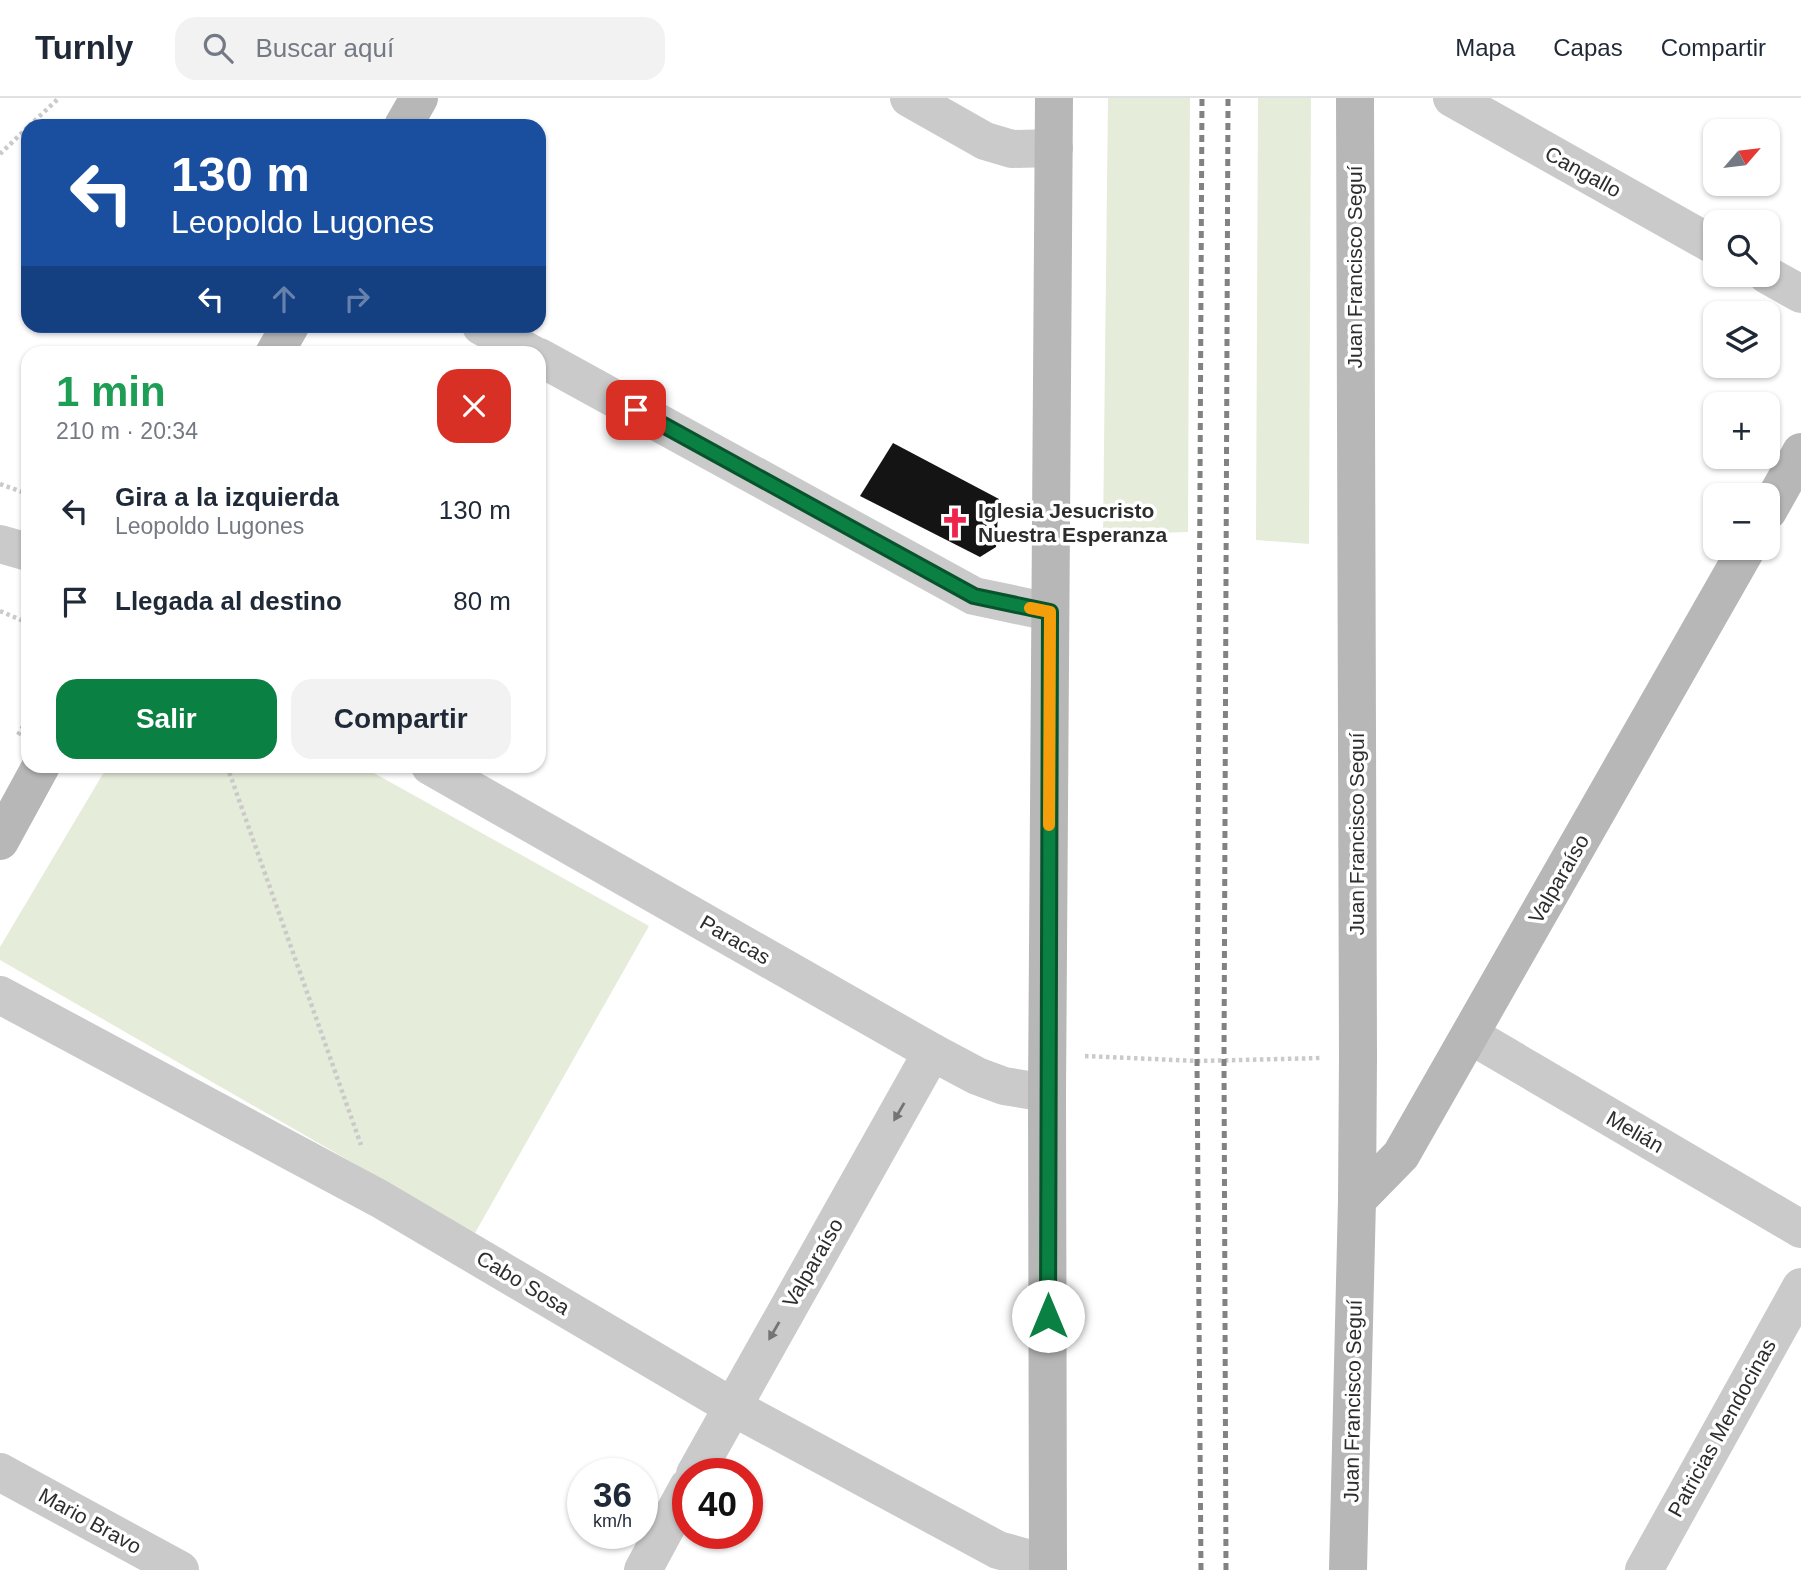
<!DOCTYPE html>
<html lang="es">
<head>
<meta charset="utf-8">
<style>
  body { margin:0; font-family:Arial,sans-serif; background:#f2f2f3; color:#1f2937; height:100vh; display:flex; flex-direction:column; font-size:26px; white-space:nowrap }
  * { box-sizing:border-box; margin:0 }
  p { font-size:23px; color:#747a83 }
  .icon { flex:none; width:38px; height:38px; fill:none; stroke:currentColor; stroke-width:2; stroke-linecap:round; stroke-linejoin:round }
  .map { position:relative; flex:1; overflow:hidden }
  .sheet { position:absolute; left:21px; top:248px; width:525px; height:427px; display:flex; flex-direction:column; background:#fff; border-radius:21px; box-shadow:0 2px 5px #0004 }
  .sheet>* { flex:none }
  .hud { position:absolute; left:21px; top:21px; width:525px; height:214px; border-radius:21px; box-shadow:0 2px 5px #0004; background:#1a4fa0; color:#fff; overflow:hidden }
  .needle { width:46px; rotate:62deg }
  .buttons { position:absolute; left:1703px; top:21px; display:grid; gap:14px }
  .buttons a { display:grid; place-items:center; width:77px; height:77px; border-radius:14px; background:#fff; box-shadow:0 2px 5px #0004; font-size:35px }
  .speed { position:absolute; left:567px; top:1360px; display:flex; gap:14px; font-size:35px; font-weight:700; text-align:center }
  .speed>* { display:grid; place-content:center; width:91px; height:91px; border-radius:50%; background:#fff; box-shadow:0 2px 5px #0004; line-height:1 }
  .speed small { font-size:18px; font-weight:400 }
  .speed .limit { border:10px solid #d22; background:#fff; color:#111 }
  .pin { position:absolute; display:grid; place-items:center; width:60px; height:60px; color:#fff; margin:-30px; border-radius:14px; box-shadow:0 4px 10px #0006 }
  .me { position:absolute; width:77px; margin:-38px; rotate:0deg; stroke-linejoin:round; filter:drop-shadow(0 0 5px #0008) }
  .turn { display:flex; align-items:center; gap:24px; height:147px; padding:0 35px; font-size:32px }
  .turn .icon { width:91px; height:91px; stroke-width:2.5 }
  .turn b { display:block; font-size:49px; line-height:60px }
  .lanes { display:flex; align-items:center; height:66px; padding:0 35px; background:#0003; justify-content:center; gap:35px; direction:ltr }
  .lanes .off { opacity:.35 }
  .round { display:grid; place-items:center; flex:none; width:74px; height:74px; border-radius:21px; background:#f2f2f3 }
  .overview { display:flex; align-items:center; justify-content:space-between; height:119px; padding:0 35px }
  h1 { font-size:42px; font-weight:700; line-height:52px; color:#1e9e55 }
  .primary-button { display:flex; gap:14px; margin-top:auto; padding:14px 35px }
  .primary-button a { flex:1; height:80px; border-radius:21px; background:#0b8043; color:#fff; font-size:28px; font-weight:700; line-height:80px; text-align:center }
  .primary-button a+a { background:#f2f2f3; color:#1f2937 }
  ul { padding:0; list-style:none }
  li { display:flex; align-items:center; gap:21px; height:91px; padding:0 35px }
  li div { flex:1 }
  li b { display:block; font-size:26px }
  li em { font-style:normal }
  header { display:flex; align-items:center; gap:42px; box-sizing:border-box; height:98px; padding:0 35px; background:#fff; border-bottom:2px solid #e0e1e3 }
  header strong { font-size:33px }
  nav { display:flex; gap:38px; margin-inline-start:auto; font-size:24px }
  .search { width:490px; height:63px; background:#f2f2f3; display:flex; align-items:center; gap:18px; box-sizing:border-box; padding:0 24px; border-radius:21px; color:#747a83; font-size:26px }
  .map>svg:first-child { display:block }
  .green { fill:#e6ecda }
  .building { fill:#141414 }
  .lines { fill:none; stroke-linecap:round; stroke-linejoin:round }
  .path { stroke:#cacaca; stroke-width:4.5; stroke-dasharray:3.5 3.5; stroke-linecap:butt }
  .street { stroke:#cacaca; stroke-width:38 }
  .secondary { stroke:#b7b7b7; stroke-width:38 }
  .rail { stroke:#828282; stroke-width:5; stroke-dasharray:7 5; stroke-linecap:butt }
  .oneway { fill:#747474 }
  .route-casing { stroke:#07532c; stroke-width:18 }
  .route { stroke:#0b8043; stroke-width:12 }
  .slow { stroke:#f59e0b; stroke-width:12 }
  .labels { text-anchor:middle; stroke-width:7; stroke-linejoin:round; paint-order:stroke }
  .street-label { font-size:21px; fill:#2d2d2d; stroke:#fff }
  .poi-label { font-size:21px; font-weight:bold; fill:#2d2d2d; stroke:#fff; text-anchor:start }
</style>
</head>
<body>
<header>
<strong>Turnly</strong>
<div class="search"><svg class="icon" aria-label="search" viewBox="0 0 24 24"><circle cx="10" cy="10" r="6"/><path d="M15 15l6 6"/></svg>Buscar aquí</div>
<nav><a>Mapa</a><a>Capas</a><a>Compartir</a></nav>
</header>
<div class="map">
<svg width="1801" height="1472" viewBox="0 0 1801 1472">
  <rect width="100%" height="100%" fill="#fff"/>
  <g class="green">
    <polygon points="1108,0 1190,0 1188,434 1103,437"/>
    <polygon points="1258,0 1311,0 1309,446 1256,442"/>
    <polygon points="107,669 363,669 649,828 475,1135 0,862 0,849"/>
  </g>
  <polygon class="building" points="893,345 999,401 996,449 980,459 860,398"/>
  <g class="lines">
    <g class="path">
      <polyline points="29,28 59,0"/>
      <polyline points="0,56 28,29"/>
      <polyline points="0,386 28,396"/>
      <polyline points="0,513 28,525"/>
      <polyline points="18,637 28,620"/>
      <polyline points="227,668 361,1047"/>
      <polyline points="1085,958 1197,963 1321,960"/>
    </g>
    <g class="street">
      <polyline points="909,0 985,43 1012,51 1054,50"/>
      <polyline points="1452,0 1715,148"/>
      <polyline points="1767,177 1801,196"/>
      <polyline points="481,228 532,256"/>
      <polyline points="539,259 974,498 1050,514"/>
      <polyline points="0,446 28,454"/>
      <polyline points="430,668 932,954 977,978 1004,988 1047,995"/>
      <polyline points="0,897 380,1101 731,1308 998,1452 1048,1466"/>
      <polyline points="1470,937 1801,1131"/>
      <polyline points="0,1374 180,1472"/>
      <polyline points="695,1376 932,954"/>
      <polyline points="643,1472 688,1389"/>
      <polyline points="1644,1472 1801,1189"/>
    </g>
    <g class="secondary">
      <polyline points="403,28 419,0"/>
      <polyline points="274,256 290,228"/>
      <polyline points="1768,413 1801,354"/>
      <polyline points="0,743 41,668"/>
      <polyline points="1357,1102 1401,1057 1747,450"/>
      <polyline points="1048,1472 1047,995 1054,0"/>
      <polyline points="1348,1472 1357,1102 1358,959 1355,0"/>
    </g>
    <g class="rail">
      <polyline points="1201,1472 1197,963 1202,0"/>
      <polyline points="1226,1472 1224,963 1228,0"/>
    </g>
  </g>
  <defs><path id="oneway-solid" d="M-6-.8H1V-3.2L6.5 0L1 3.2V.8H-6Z" transform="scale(1.75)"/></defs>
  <g class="oneway">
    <use href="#oneway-solid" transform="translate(899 1014) rotate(120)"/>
    <use href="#oneway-solid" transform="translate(774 1233) rotate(120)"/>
  </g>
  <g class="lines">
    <g class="route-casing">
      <polyline id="route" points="636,312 974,498 1050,514 1048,1218"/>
    </g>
    <use href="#route" class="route"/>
    <polyline class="slow" points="1030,510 1050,514 1049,727"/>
  </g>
  <defs>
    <g id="church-bare" transform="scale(2.415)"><path d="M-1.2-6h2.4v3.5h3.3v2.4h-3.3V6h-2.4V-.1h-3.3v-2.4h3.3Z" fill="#ef244d" stroke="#fff" stroke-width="2.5" paint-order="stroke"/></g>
  </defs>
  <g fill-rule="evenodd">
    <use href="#church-bare" x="955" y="425"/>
  </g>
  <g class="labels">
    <g class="street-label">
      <text transform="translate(1583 74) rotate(29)" y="7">Cangallo</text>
      <text transform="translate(1355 169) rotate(-90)" y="7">Juan Francisco Seguí</text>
      <text transform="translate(1357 736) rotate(-90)" y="7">Juan Francisco Seguí</text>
      <text transform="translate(1559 781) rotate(-60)" y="7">Valparaíso</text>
      <text transform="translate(735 842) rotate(30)" y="7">Paracas</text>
      <text transform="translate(1635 1034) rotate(30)" y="7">Melián</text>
      <text transform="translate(813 1165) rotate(-60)" y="7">Valparaíso</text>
      <text transform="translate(523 1185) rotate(31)" y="7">Cabo Sosa</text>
      <text transform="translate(1353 1303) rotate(-89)" y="7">Juan Francisco Seguí</text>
      <text transform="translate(1722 1330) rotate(-61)" y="7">Patricias Mendocinas</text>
      <text transform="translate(90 1423) rotate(29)" y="7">Mario Bravo</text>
    </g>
    <g class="poi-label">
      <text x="978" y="420">Iglesia Jesucristo<tspan x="978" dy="24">Nuestra Esperanza</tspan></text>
    </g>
  </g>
</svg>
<div class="buttons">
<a><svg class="needle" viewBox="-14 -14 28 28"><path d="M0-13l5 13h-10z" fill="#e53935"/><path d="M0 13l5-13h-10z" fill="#747a83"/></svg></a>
<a><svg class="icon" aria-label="search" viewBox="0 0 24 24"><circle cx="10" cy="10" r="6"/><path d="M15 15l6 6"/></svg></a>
<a><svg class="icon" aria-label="layers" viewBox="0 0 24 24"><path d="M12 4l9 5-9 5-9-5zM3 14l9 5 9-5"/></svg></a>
<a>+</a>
<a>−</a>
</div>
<div class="speed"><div>36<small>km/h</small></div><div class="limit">40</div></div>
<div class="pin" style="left:636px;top:312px;background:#d93025"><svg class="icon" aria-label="arrive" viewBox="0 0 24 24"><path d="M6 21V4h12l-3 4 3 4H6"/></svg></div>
<svg class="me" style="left:1048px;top:1218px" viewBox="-20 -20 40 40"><circle r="19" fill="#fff"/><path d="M0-13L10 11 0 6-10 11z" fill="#0b8043"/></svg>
<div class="hud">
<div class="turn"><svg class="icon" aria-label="left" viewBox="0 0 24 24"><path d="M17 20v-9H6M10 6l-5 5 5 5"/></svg><div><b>130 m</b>Leopoldo Lugones</div></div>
<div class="lanes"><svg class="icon" aria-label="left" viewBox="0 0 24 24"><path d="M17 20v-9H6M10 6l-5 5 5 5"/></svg><svg class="icon off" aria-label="ahead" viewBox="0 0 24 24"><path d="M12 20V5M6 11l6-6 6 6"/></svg><svg class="icon off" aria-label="right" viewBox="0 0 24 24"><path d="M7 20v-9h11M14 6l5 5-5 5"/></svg></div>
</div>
<section class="sheet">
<div class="overview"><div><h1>1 min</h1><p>210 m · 20:34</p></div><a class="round" style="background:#d93025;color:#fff"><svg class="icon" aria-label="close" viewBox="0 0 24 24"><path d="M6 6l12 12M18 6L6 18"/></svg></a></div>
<ul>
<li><svg class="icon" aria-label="left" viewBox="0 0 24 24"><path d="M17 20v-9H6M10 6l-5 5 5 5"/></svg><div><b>Gira a la izquierda</b><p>Leopoldo Lugones</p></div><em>130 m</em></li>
<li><svg class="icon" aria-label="arrive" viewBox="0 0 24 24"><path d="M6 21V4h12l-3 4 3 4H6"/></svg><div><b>Llegada al destino</b></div><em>80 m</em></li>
</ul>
<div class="primary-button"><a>Salir</a><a>Compartir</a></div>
</section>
</div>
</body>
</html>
